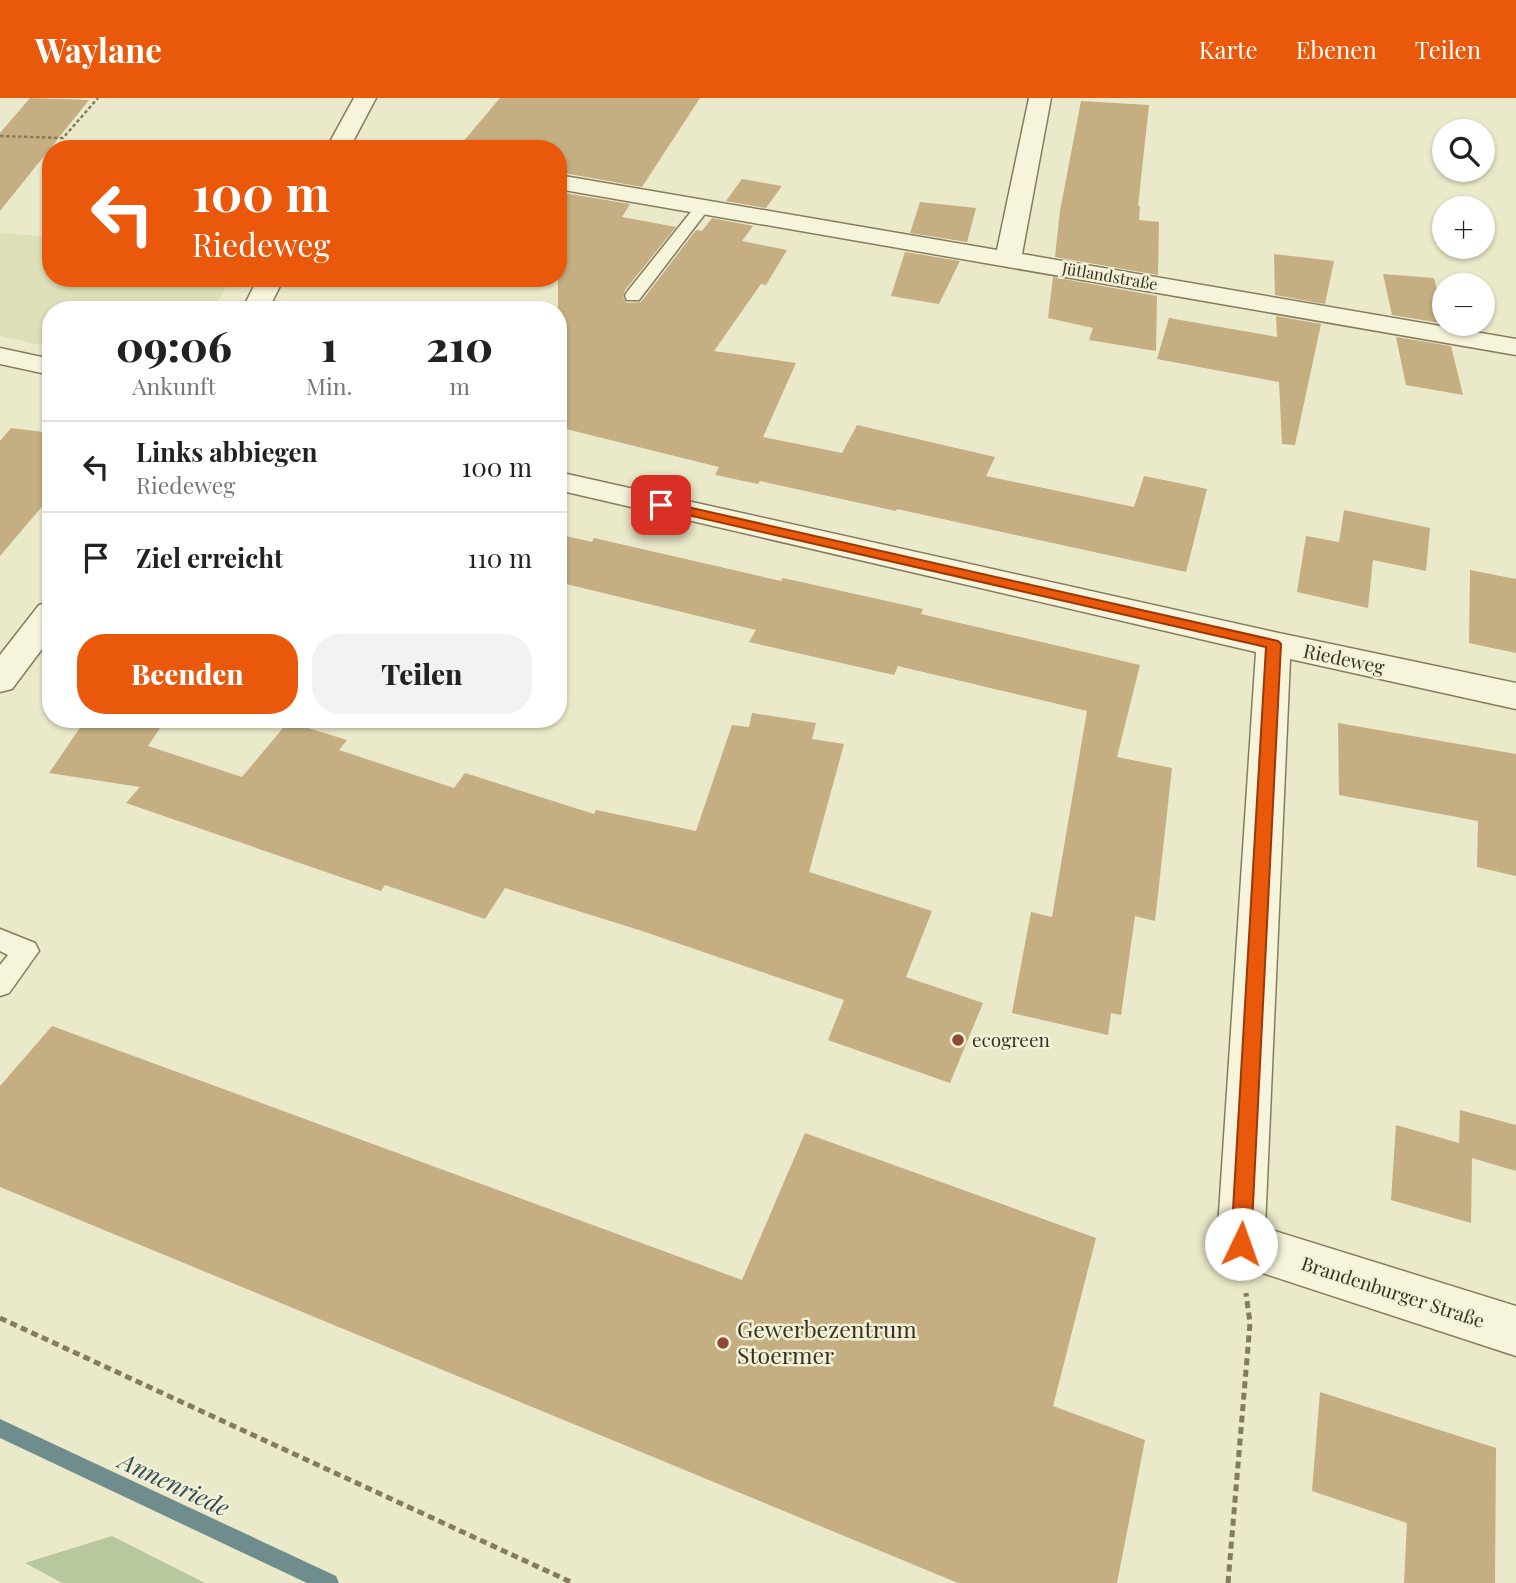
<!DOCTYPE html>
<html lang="de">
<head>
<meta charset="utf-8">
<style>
  body { margin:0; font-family:"Playfair Display",serif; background:#f2f2f2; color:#222; height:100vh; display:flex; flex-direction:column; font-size:26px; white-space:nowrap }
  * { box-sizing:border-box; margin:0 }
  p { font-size:23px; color:#767676 }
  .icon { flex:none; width:38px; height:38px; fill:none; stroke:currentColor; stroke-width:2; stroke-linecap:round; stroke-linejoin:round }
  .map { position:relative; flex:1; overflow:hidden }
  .drawer { position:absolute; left:42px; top:203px; width:525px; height:427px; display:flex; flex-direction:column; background:#fff; border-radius:28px; box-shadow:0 2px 5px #0004 }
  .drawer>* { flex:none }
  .hud { position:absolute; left:42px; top:42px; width:525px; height:147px; border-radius:28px; box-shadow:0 2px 5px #0004; background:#ea580c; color:#fff; overflow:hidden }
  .fabs { position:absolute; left:1432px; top:21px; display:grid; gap:14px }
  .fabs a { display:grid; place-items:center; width:63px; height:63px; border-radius:50%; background:#fff; box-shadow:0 2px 5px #0004; font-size:35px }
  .pin { position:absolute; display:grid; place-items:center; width:60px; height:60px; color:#fff; margin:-30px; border-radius:14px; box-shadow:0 4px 10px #0006 }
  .me { position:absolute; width:77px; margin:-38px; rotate:3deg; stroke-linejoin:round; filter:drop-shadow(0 0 5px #0008) }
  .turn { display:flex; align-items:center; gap:24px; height:147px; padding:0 35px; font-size:32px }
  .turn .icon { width:91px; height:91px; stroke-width:2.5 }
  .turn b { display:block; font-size:49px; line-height:60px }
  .eta { display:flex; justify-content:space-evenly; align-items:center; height:119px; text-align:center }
  .eta b { font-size:42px; font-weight:800; line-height:49px }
  .button { display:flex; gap:14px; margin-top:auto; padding:14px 35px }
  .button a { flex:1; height:80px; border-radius:28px; background:#ea580c; color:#fff; font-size:28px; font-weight:800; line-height:80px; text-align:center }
  .button a+a { background:#f2f2f2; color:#222 }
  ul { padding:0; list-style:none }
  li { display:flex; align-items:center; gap:21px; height:91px; padding:0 35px; border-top:2px solid #e0e0e0 }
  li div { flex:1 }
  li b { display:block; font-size:26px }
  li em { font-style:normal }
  header { display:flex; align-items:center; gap:42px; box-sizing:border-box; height:98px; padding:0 35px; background:#ea580c; color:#fff }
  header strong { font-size:33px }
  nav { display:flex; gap:38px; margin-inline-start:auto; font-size:24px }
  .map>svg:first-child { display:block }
  .farmland { fill:#dcdfb7 }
  .green { fill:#b8c79d }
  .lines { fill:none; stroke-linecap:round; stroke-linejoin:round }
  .stream { fill:#708d8d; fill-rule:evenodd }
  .building { fill:#c4ae82 }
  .lane-casing { stroke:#857c5f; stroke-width:3 }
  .street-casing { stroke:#857c5f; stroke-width:3 }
  .path-far1 { stroke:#857c5f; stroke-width:2.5; stroke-dasharray:3.5 2.5; stroke-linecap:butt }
  .path { stroke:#857c5f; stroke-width:5; stroke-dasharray:7 4.5; stroke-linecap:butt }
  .lane { fill:#f6f4db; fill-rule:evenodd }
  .street { fill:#f6f4db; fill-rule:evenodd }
  .route { fill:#ea580c; stroke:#983908; stroke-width:2 }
  .poi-dot { fill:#8e4a35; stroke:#f2f1d7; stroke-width:2.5 }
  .labels { text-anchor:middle; stroke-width:5; stroke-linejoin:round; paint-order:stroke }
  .far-street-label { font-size:16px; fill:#373121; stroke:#f2f1d7 }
  .street-label { font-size:19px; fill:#373121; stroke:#f2f1d7 }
  .poi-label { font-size:19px; fill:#373121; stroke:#f2f1d7; text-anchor:start }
  .near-poi-label { font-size:23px; fill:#373121; stroke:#f2f1d7; text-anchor:start }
  .near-water-label { font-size:24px; font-style:italic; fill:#324e55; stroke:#f2f1d7 }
</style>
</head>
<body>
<header>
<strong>Waylane</strong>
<nav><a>Karte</a><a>Ebenen</a><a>Teilen</a></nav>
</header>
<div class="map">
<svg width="1516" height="1485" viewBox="0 0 1516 1485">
  <rect width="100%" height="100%" fill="#eae9c9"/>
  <polygon class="farmland" points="0,135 51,139 51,180 231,180 213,212 51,212 51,249 0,238"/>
  <polygon class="green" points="112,1438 205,1485 62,1485 25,1465"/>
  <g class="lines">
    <polygon class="stream" points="0,1321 336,1478 339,1485 307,1485 0,1340"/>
  </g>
  <g class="building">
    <polygon points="30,0 89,2 0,113 0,35"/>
    <polygon points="500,0 700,0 642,89 558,74 558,51 504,51 462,45"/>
    <polygon points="1081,3 1149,7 1138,108 1140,108 1139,122 1159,124 1158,177 1055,159 1060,113"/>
    <polygon points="742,81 782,88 766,110 726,103"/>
    <polygon points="558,94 630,106 622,119 676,129 625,192 623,199 627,205 641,204 696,132 702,133 712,120 753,128 742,143 787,152 766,187 761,186 714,253 796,265 763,339 842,355 857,327 995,359 986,378 1134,409 1144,378 1207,391 1186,474 897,411 896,413 760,383 758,386 715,377 719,369 558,329"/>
    <polygon points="920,104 976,110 967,144 910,135"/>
    <polygon points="905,154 960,163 939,206 891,198"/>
    <polygon points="1274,156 1334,163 1325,206 1275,197"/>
    <polygon points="1383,176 1434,180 1446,226 1392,217"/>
    <polygon points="1053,179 1157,198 1156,253 1089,242 1093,230 1048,220"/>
    <polygon points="1276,218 1321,226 1295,347 1282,346 1279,284 1157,261 1169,220 1277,239"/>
    <polygon points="1396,239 1451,248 1463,297 1406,287"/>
    <polygon points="11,330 51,335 51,398 0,458 0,343"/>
    <polygon points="1344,412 1430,430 1426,473 1373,462 1368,510 1297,494 1306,438 1339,444"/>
    <polygon points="558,436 592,444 594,440 781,483 783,480 923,511 921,516 1140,567 1117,659 1172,670 1155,823 1135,818 1121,917 1111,915 1108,937 1012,915 1031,814 1052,819 1087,613 898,568 894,577 749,544 756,532 558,484"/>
    <polygon points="1470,472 1516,481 1516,555 1469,545"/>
    <polygon points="752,615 816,625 812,641 844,646 809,774 932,813 906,879 983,905 950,985 828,942 844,902 642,833 505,790 485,821 385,787 381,793 126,705 140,689 49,675 86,621 166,621 148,648 242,679 288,624 347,642 339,652 454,690 465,675 594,716 596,712 696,733 732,627 749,629"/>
    <polygon points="1338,625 1516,656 1516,778 1477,769 1478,723 1339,697"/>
    <polygon points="52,928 742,1182 805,1035 1096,1140 1053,1308 1145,1342 1117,1485 958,1485 0,1089 0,988"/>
    <polygon points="1460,1012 1516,1027 1516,1073 1472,1060 1471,1125 1391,1102 1396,1027 1459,1045"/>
    <polygon points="1320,1294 1496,1350 1495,1485 1404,1485 1407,1425 1312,1393"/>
  </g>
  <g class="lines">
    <g class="lane-casing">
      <g id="lane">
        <polygon points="703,103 711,108 639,202 627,202 625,198 627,194 698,105"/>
        <polygon points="0,831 35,845 39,853 9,895 0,898 0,867 8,857 0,853"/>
      </g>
    </g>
    <g class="street-casing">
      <g id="street">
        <polygon points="354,0 376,0 349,51 326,51"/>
        <polygon points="1029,0 1051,0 1022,156 1516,241 1516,257 558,91 558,77 997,152"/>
        <polygon points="258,180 284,180 268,212 242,212"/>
        <polygon points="0,250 51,261 51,277 0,266"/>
        <polygon points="558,374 1274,534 1516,585 1516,611 1290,561 1265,1130 1516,1208 1516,1258 1241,1168 1224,1161 1217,1145 1256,554 558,392"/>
        <polygon points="51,504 51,539 12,591 0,594 0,557 39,507"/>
      </g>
    </g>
    <polyline class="path-far1" points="0,38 63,40 98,0"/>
    <g class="path">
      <polyline points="0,1220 573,1485"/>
      <polyline points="1228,1485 1250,1225 1246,1195"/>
    </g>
    <use href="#lane" class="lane"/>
    <use href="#street" class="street"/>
  </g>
  <polygon class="route" points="661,403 1278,543 1281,546 1251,1146 1248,1152 1241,1155 1234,1152 1231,1146 1266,549 657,410 657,404"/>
  <g class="poi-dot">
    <circle cx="958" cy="942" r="7"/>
    <circle cx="723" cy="1245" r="7"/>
  </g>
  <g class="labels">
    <g class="far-street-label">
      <text transform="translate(1110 178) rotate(10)" y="6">Jütlandstraße</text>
    </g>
    <g class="street-label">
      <text transform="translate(1344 561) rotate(12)" y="7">Riedeweg</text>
      <text transform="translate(1393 1194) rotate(18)" y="7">Brandenburger Straße</text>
    </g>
    <g class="poi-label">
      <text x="972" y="949">ecogreen</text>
    </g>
    <g class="near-poi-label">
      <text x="737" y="1240">Gewerbezentrum<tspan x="737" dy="26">Stoermer</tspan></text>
    </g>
    <g class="near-water-label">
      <text transform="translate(174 1387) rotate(25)" y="8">Annenriede</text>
    </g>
  </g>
</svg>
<div class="fabs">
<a><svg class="icon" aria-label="search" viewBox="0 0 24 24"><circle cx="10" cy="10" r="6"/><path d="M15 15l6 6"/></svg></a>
<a>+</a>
<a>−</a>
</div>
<div class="pin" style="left:661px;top:407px;background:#d93025"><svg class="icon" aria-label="arrive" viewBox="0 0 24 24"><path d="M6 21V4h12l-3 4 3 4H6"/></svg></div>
<svg class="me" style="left:1241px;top:1146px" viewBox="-20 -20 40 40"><circle r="19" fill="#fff"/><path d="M0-13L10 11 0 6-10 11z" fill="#ea580c"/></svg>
<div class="hud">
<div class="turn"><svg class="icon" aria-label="left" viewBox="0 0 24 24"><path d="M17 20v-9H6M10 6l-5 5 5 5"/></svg><div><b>100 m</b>Riedeweg</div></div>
</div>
<section class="drawer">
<div class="eta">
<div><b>09:06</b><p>Ankunft</p></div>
<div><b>1</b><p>Min.</p></div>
<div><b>210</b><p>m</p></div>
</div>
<ul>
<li><svg class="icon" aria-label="left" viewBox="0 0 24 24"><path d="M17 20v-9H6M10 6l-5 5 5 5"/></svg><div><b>Links abbiegen</b><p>Riedeweg</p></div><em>100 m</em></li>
<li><svg class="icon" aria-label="arrive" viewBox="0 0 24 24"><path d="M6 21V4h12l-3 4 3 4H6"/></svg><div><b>Ziel erreicht</b></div><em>110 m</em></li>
</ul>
<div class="button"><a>Beenden</a><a>Teilen</a></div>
</section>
</div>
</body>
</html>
